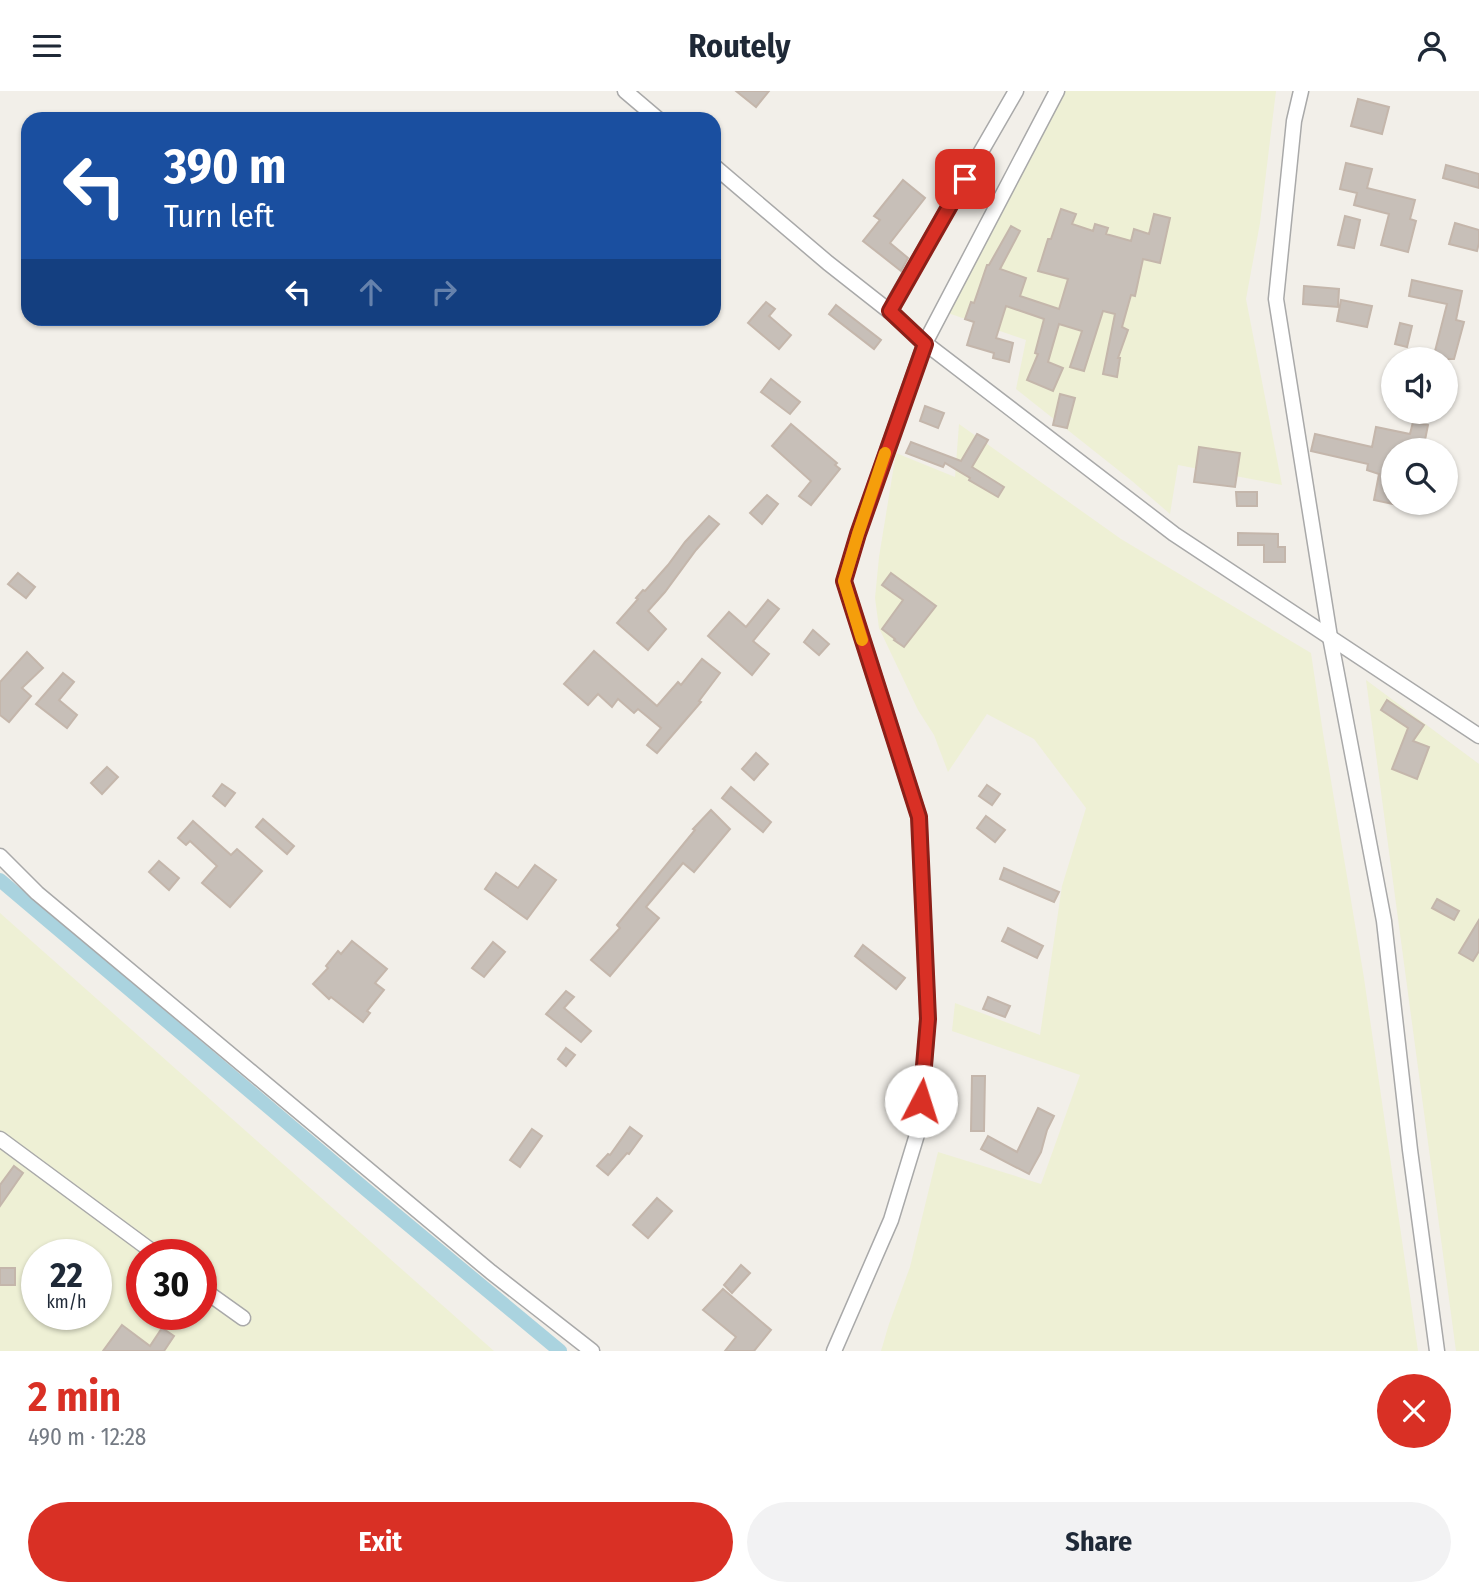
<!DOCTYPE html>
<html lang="en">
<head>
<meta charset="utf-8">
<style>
  body { margin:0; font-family:"Fira Sans Condensed",sans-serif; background:#f2f2f3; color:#1f2937; height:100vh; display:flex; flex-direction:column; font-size:26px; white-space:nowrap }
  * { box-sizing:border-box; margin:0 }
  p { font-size:23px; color:#747a83 }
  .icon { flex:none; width:38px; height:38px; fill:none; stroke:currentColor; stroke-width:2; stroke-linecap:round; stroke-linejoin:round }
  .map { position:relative; height:1260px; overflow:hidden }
  .sheet { display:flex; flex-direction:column; background:#fff; flex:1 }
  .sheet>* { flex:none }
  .top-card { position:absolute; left:21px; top:21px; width:700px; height:214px; border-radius:21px; box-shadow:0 2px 5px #0004; background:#1a4fa0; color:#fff; overflow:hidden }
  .controls { position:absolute; left:1381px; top:256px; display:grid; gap:14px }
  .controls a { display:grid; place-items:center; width:77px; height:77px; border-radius:50%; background:#fff; box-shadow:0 2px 5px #0004; font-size:35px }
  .speed { position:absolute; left:21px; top:1148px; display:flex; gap:14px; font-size:35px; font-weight:700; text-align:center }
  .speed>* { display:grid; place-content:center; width:91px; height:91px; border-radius:50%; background:#fff; box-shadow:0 2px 5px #0004; line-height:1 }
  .speed small { font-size:18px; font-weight:400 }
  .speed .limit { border:10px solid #d22; background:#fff; color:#111 }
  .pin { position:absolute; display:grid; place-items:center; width:60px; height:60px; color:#fff; margin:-30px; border-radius:14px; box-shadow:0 4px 10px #0006 }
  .me { position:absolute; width:77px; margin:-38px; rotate:5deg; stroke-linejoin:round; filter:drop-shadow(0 0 5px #0008) }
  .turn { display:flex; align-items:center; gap:24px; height:147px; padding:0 28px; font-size:32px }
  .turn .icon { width:91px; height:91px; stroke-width:2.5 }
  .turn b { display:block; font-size:49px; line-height:60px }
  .lanes { display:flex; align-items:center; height:66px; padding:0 28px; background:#0003; justify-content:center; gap:35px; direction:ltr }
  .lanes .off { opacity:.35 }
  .round { display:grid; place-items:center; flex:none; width:74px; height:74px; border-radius:37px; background:#f2f2f3 }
  .summary { display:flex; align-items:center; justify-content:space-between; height:119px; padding:0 28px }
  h1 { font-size:42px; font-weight:700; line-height:52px; color:#d93025 }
  .cta { display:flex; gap:14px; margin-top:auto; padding:14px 28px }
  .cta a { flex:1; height:80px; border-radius:42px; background:#d93025; color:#fff; font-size:28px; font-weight:700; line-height:80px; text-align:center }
  .cta a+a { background:#f2f2f3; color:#1f2937 }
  header { display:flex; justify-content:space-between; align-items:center; height:91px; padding:0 28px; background:#fff; font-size:32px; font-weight:700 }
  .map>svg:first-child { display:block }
  .farmland { fill:#eef0d5; fill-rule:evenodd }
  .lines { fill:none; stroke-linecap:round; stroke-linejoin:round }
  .canal { stroke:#aad3df; stroke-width:14 }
  .building { fill:#c7bfb8; stroke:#c4b6ab; stroke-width:2 }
  .minor-casing { stroke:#a9a9a9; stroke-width:17 }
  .minor { stroke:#fff; stroke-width:14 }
  .route-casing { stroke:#8d1f18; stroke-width:18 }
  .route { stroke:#d93025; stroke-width:12 }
  .slow { stroke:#f59e0b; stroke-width:12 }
</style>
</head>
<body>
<header><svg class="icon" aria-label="menu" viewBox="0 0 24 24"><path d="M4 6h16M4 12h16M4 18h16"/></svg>Routely<svg class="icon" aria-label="person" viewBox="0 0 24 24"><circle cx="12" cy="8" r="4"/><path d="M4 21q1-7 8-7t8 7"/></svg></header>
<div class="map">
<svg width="1479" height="1260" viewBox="0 0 1479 1260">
  <rect width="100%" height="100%" fill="#f2efe9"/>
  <g class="farmland">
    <polygon points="1060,0 1276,0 1260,132 1246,208 1282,394 1178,374 1170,423 1132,390 1016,298 1026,249 948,222"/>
    <polygon points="959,333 1121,448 1311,562 1323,642 1364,887 1418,1260 881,1260 889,1233 910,1176 938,1061 1041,1093 1080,984 952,940 955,912 1040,944 1062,795 1086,717 1034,648 987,623 948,681 934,644 918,619 879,537 875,507 879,466 896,362 955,386"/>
    <polygon points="1366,589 1479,673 1479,1260 1456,1260"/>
    <path d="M0 822 494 1260H0ZM37 1164H96V1223H37ZM142 1164H201V1223H142Z"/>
  </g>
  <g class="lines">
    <polyline class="canal" points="0,789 370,1102 560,1260"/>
  </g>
  <g class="building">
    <polygon points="736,0 769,0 756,16"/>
    <polygon points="1358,8 1389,16 1382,43 1351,35"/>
    <polygon points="1346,72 1372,78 1367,97 1415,109 1410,128 1416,130 1408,161 1381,154 1389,123 1354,114 1357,102 1340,98"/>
    <polygon points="1446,74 1479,83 1479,97 1443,87"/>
    <polygon points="903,89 925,107 890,152 908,167 901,180 863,150 880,129 874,125"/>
    <polygon points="1061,118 1076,123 1072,133 1093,140 1095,133 1108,137 1106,143 1131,150 1134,138 1149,143 1154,123 1170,127 1160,172 1143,168 1135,205 1131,204 1122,236 1128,239 1118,267 1120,267 1117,286 1103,283 1115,223 1103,220 1084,280 1070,276 1082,240 1059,233 1048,271 1063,277 1053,300 1027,289 1038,263 1035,262 1044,228 1006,215 996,247 1013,252 1009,271 993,267 994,262 967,254 974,231 965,228 971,211 974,212 987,174 989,174 1011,135 1020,140 1000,178 1026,187 1020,205 1059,218 1068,188 1038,180 1048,148 1051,148"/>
    <polygon points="1345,125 1360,129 1354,157 1338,154"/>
    <polygon points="1455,132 1479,139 1479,152 1477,160 1449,153"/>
    <polygon points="1412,189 1462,200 1456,229 1464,231 1454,268 1433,268 1447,213 1409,205"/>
    <polygon points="1304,195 1339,198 1338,216 1303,213"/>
    <polygon points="1341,209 1372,215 1367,236 1337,230"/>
    <polygon points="766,211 775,218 769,225 791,244 779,258 748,232"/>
    <polygon points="836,214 881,249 874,258 829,223"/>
    <polygon points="1400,232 1412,235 1407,256 1395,253"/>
    <polygon points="771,288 800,311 790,323 761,301"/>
    <polygon points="1060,303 1075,307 1067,337 1053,334"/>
    <polygon points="925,315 944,322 938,337 920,330"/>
    <polygon points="1413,331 1428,334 1423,359 1393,359 1393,413 1374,409 1379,383 1367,379 1368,373 1311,360 1315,343 1372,356 1376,336 1410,343"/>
    <polygon points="791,333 837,372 835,374 840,378 811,414 799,405 811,390 772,355"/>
    <polygon points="977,343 988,349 972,376 1004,396 998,406 969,389 970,387 945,372 943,376 906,362 911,351 961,370"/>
    <polygon points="1199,356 1240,362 1235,396 1194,391"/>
    <polygon points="1236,401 1257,401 1257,415 1237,415"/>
    <polygon points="767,404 778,413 762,433 750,422"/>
    <polygon points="709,425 719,433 696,459 665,501 648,520 666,538 648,559 617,532 638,508 636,507 643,499 645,500 668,474 685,451"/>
    <polygon points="1238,442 1278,443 1278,456 1285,456 1285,471 1264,471 1264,454 1238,454"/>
    <polygon points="18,482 35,496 26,507 8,493"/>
    <polygon points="891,482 936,515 904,556 894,549 895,548 882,538 903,509 882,494"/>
    <polygon points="768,509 779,518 753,550 769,563 752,584 708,545 729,521 746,536"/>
    <polygon points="813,539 829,553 819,564 804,551"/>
    <polygon points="594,560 657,615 678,591 681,594 702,568 720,582 699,610 701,611 657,662 647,654 661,637 638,618 634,622 618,608 612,616 598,603 588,614 564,593"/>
    <polygon points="27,561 43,577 22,597 31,605 9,631 0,624 0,591"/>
    <polygon points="63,582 74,591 59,609 77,624 67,637 36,613"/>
    <polygon points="1387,609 1424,634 1413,650 1429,656 1417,688 1392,678 1408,637 1381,619"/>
    <polygon points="756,662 768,673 754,689 742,678"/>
    <polygon points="107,676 118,686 102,703 91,692"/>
    <polygon points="222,693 235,702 225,715 213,705"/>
    <polygon points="987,694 1000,703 992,714 979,705"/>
    <polygon points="731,696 771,731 763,741 722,707"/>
    <polygon points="711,719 730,738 694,781 683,772 646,816 659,827 610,885 591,869 620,837 617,834 695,739 693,738"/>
    <polygon points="986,725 1005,739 995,751 977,737"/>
    <polygon points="263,728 294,755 287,763 256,736"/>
    <polygon points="193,730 231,764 237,758 262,780 230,816 202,792 217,775 190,750 186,754 178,747"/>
    <polygon points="159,770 179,787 169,799 149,781"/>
    <polygon points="535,774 556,789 527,828 485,798 496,782 518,797"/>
    <polygon points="1004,777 1059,801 1054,811 1000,788"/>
    <polygon points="1437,808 1459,820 1454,829 1432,817"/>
    <polygon points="1479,829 1479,860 1473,870 1459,862"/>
    <polygon points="1008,837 1043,855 1037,867 1002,850"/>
    <polygon points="352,850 387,878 375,892 384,899 367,920 370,922 363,931 331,906 329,908 313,893 328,877 326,875 338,860 341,863"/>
    <polygon points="493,851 505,861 484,886 472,877"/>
    <polygon points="863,854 905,887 896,898 855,865"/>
    <polygon points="566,900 574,906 564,917 591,940 581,951 546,923"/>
    <polygon points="988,906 1010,915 1005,926 983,918"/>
    <polygon points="566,957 575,964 566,975 558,968"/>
    <polygon points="972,985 985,985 984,1040 971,1040"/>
    <polygon points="1038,1017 1054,1025 1047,1039 1041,1061 1029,1083 981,1058 988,1045 1017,1061"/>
    <polygon points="630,1036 642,1045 629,1063 627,1062 608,1084 597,1075 608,1063 610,1064"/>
    <polygon points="532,1038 542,1045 520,1076 510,1069"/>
    <polygon points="14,1075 23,1082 0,1115 0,1094"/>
    <polygon points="657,1107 672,1120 648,1147 633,1134"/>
    <polygon points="741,1174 750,1182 732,1202 724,1194"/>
    <rect x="0" y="1177" width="15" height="17"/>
    <polygon points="723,1198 771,1239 754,1260 725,1260 736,1246 703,1219"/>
    <polygon points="122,1234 150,1255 162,1237 174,1245 164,1260 103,1260"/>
  </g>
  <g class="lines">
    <g class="minor-casing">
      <g id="minor">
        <polyline points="625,0 658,28"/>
        <polyline points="1301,0 1294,30 1276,208 1330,546 1384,830 1410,1059 1437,1260"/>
        <polyline points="714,75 828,172 889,220 925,252 1174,443 1479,645"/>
        <polyline points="889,220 1016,0"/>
        <polyline points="0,765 37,802 491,1181 592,1260"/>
        <polyline points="0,1048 157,1164"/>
        <polyline points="201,1197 243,1227"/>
        <polyline points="834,1260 891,1129 919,1037 928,928 919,726 844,490 858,443 925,252 1057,0"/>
      </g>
    </g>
    <use href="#minor" class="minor"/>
  </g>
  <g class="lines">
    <g class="route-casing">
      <polyline id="route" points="921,1010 928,928 919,726 844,490 858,443 925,253 890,220 965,88"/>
    </g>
    <use href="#route" class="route"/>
    <polyline class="slow" points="862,549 844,490 858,443 885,362"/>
  </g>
</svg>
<div class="controls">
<a><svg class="icon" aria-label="sound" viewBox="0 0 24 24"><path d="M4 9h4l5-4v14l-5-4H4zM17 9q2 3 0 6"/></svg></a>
<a><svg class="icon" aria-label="search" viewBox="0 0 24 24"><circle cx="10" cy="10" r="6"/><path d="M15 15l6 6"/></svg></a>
</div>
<div class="speed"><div>22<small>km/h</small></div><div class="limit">30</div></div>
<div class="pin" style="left:965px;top:88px;background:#d93025"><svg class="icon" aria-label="arrive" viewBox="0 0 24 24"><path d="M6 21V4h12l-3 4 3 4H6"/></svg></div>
<svg class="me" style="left:921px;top:1010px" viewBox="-20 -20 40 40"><circle r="19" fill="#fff"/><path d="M0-13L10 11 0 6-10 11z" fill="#d93025"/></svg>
<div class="top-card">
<div class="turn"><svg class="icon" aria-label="left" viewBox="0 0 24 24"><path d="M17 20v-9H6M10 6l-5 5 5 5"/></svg><div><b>390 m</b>Turn left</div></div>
<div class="lanes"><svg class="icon" aria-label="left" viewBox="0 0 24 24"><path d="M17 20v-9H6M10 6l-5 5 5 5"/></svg><svg class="icon off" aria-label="ahead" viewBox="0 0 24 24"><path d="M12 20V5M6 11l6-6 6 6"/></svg><svg class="icon off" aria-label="right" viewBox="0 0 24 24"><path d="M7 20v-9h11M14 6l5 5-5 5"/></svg></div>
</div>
</div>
<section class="sheet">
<div class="summary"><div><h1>2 min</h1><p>490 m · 12:28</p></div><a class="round" style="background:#d93025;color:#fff"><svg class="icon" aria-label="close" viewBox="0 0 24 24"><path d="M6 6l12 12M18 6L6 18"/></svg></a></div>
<div class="cta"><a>Exit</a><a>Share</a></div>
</section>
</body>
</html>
